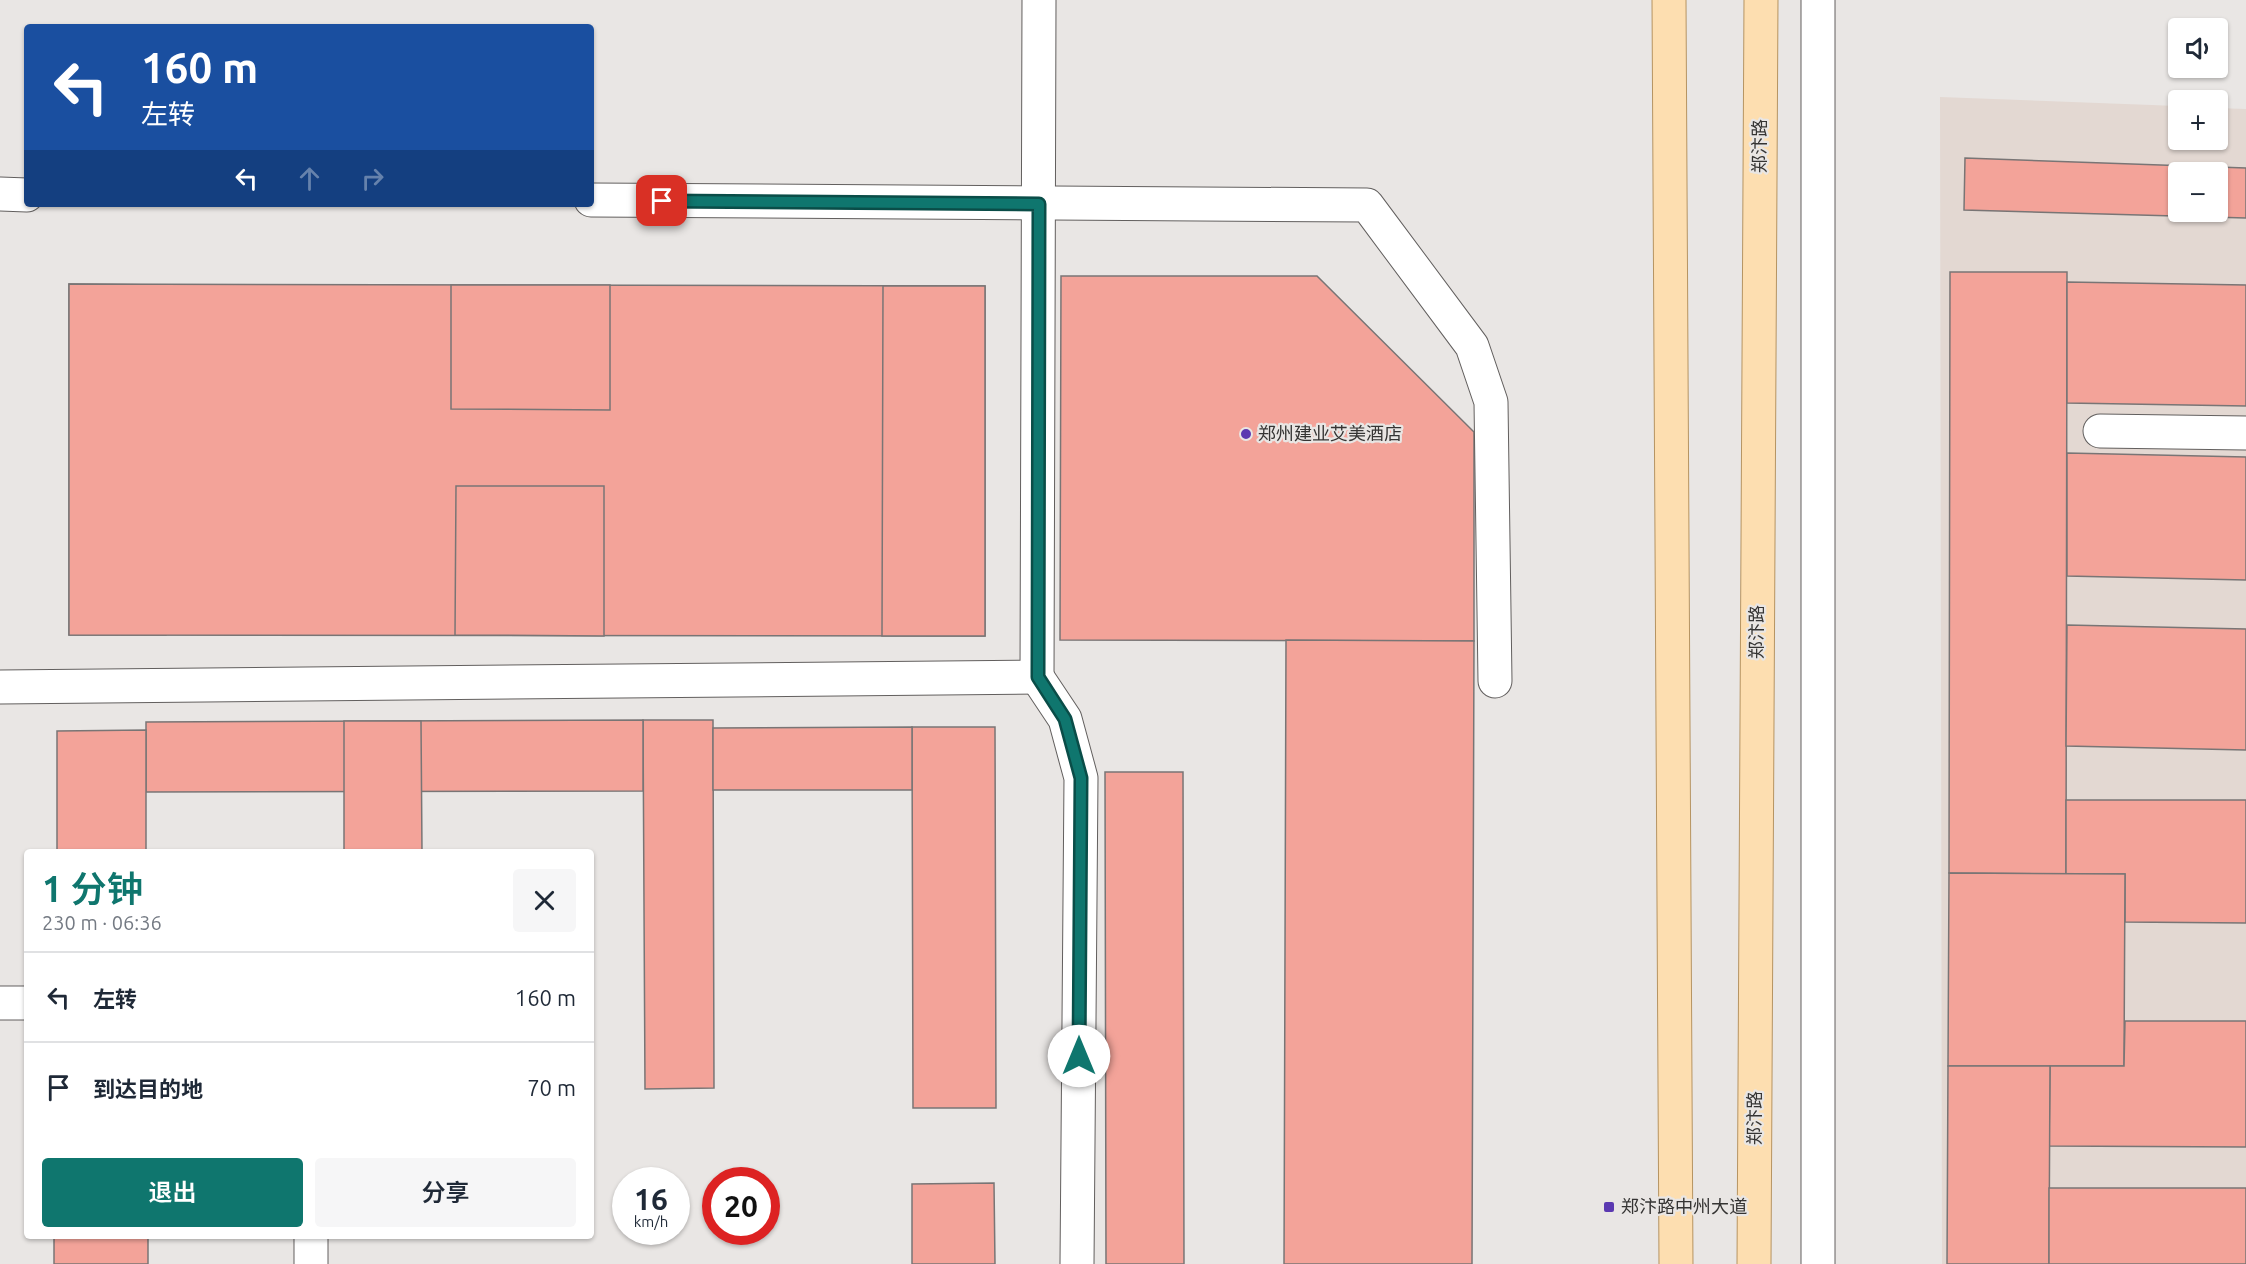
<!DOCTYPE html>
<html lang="zh">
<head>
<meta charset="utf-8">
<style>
  body { margin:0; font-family:Ubuntu,"Noto Sans SC",sans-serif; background:#f6f6f7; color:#1f2937; height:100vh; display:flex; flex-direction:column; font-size:22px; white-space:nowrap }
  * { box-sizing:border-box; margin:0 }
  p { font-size:20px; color:#747a83 }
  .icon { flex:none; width:33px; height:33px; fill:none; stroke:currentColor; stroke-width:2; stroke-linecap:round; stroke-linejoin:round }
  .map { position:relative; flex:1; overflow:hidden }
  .details { position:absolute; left:24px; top:849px; width:570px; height:390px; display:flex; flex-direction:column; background:#fff; border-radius:6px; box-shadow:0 2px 4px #0004 }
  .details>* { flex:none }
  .banner { position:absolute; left:24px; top:24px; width:570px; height:183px; border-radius:6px; box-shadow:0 2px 4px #0004; background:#1a4fa0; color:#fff; overflow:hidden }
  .controls { position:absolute; left:2168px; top:18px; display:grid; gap:12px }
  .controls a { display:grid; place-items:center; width:60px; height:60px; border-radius:6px; background:#fff; box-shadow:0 2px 4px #0004; font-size:30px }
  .speed { position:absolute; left:612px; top:1167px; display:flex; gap:12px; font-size:30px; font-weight:700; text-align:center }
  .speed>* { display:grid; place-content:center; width:78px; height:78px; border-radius:50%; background:#fff; box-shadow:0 2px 4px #0004; line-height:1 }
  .speed small { font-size:15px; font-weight:400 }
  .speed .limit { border:9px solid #d22; background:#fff; color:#111 }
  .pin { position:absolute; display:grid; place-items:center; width:51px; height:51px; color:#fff; margin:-26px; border-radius:12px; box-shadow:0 3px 9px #0006 }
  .me { position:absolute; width:66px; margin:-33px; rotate:0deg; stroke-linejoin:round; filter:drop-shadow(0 0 4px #0008) }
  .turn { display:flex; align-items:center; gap:21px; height:126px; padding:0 18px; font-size:27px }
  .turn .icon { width:78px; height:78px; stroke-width:2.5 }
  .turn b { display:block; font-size:42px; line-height:51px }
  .lanes { display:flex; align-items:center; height:57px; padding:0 18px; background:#0003; justify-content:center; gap:30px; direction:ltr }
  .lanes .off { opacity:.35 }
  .round { display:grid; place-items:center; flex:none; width:63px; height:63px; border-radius:6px; background:#f6f6f7 }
  .overview { display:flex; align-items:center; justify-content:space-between; height:102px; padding:0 18px }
  h1 { font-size:36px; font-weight:600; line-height:45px; color:#0f766e }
  .action { display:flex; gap:12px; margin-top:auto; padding:12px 18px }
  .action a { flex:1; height:69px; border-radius:6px; background:#0f766e; color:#fff; font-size:24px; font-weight:600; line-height:69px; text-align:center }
  .action a+a { background:#f6f6f7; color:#1f2937 }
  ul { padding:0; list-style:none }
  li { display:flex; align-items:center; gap:18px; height:90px; padding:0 18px; border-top:2px solid #e0e1e3 }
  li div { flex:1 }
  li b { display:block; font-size:22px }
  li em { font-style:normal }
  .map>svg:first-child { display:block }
  .built { fill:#e3d8d2; fill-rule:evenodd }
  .building { fill:#f3a399; stroke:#797575; stroke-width:1.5; fill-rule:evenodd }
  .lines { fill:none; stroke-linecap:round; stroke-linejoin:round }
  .minor-casing { stroke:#625f5e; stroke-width:35 }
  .major-casing { stroke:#b69462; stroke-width:35 }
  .minor { stroke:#fff; stroke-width:33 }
  .major { stroke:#fddeb0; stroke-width:33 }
  .route-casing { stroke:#0a4d48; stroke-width:15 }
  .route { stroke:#0f766e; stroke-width:10 }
  .poi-dot { fill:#5b39b1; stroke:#e9e6e4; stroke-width:2 }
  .labels { text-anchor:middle; stroke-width:4.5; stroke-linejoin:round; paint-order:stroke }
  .street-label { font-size:18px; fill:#353433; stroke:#e9e6e4 }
  .poi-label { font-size:18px; fill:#353433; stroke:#e9e6e4; text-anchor:start }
</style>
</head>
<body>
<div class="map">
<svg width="2246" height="1264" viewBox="0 0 2246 1264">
  <rect width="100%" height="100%" fill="#e9e6e4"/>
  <path class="built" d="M1940 97 2178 106V140H2217V108L2246 109V1264H1942ZM2178 172H2217V212H2178Z"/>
  <g class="building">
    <path d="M1965 158 2246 168V218L1964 210ZM2178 172H2217V212H2178Z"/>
    <polygon points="1950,272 2067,272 2066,874 1949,873"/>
    <polygon points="1061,276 1317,276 1474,432 1474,641 1060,640"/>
    <polygon points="2067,282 2246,285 2246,406 2067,403"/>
    <polygon points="69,284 167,285 166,635 69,635"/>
    <polygon points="69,284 985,286 985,636 69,635"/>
    <polygon points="451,285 610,285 610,410 451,409"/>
    <polygon points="883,286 985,286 985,636 882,636"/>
    <polygon points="2067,453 2246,457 2246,580 2067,576"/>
    <polygon points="456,486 604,486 604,636 455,635"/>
    <polygon points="2067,625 2246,629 2246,750 2066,746"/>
    <polygon points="1286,640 1474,641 1472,1264 1284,1264"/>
    <polygon points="643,720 713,720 714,1088 645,1089"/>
    <polygon points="643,720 643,791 146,792 146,722"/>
    <polygon points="344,721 421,721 422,852 344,852"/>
    <polygon points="912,727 995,727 996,1108 913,1108"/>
    <polygon points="912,727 912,790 713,790 713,728"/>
    <polygon points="146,730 146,852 57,852 57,731"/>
    <polygon points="1105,772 1183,772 1184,1264 1106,1264"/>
    <polygon points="2066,800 2246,800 2246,923 2125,922 2125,874 2066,874"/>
    <polygon points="1949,873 2125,874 2124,1066 1948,1066"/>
    <polygon points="2125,1021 2246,1021 2246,1147 2049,1146 2050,1066 2124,1066"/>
    <polygon points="1948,1066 2050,1066 2049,1264 1947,1264"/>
    <polygon points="994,1183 995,1264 912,1264 912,1184"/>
    <rect x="2049" y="1188" width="197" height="76"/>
    <rect x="54" y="1236" width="94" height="28"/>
  </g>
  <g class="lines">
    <g class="minor-casing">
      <g id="minor">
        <polyline points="1818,0 1818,1264"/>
        <polyline points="0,194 27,195"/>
        <polyline points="591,200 1367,205 1472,346 1491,402 1495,681"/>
        <polyline points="2100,431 2246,433"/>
        <polyline points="1037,677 1065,719 1081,778 1077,1264"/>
        <polyline points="0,687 1037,677 1039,0"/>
        <polyline points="0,1003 27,1003"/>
        <polyline points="311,1264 311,1236"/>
      </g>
    </g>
    <g class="major-casing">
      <g id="major">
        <polyline points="1669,0 1676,1264"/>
        <polyline points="1754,1264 1761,0"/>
      </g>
    </g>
    <use href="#minor" class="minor"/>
    <use href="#major" class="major"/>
  </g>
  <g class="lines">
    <g class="route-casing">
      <polyline id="route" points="662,201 1039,204 1038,677 1065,719 1081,778 1079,1056"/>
    </g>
    <use href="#route" class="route"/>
  </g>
  <g class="poi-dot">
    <circle cx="1246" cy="434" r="6"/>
    <rect x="1603" y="1201" width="12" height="12" rx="3"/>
  </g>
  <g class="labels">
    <g class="street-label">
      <text transform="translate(1760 146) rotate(-90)" y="6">郑汴路</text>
      <text transform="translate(1757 632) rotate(-90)" y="6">郑汴路</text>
      <text transform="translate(1755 1118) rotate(-90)" y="6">郑汴路</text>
    </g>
    <g class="poi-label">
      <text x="1258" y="440">郑州建业艾美酒店</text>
      <text x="1621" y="1213">郑汴路中州大道</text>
    </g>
  </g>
</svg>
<div class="controls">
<a><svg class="icon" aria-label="sound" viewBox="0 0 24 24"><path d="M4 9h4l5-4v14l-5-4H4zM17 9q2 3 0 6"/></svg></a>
<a>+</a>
<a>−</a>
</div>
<div class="speed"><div>16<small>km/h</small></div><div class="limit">20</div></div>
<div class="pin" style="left:662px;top:201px;background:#d93025"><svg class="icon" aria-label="arrive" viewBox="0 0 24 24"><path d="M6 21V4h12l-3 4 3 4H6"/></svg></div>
<svg class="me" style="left:1079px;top:1056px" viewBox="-20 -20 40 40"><circle r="19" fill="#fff"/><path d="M0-13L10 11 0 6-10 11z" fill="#0f766e"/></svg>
<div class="banner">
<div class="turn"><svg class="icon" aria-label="left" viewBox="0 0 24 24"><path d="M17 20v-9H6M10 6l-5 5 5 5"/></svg><div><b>160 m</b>左转</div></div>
<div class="lanes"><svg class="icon" aria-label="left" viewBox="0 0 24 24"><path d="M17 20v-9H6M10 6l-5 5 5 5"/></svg><svg class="icon off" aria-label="ahead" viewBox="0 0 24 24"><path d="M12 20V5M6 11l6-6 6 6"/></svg><svg class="icon off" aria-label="right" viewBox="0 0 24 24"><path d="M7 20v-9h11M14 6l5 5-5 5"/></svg></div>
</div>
<section class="details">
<div class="overview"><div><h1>1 分钟</h1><p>230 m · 06:36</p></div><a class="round"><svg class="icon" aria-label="close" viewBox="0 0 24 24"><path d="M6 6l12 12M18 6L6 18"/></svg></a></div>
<ul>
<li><svg class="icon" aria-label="left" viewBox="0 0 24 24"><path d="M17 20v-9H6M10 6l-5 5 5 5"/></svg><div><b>左转</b></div><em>160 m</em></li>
<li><svg class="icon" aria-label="arrive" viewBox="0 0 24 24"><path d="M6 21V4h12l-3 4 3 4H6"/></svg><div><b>到达目的地</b></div><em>70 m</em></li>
</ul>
<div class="action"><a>退出</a><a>分享</a></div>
</section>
</div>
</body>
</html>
